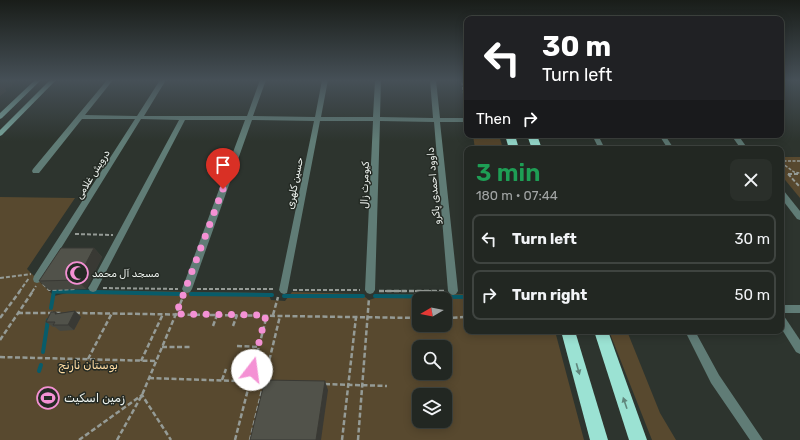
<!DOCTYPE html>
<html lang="en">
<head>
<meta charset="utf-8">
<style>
  body { margin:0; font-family:Rubik,"Noto Sans Arabic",sans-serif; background:#2a2f2a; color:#f1f3f6; height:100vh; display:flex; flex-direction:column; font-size:15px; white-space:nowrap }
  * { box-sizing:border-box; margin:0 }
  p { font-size:13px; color:#a2a5a5 }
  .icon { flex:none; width:22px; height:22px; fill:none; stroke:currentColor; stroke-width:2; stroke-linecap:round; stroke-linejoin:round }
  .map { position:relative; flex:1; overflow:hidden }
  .drawer { position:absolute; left:464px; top:146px; width:320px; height:188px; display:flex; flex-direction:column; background:#222722; border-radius:8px; box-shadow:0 2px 10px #0003,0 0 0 1px #3f4440 }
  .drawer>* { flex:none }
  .guide { position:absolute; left:464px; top:16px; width:320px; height:122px; border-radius:8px; box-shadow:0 2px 10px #0003,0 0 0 1px #3f4440; background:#202124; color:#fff; overflow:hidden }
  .needle { width:26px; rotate:260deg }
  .fabs { position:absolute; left:412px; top:292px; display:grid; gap:8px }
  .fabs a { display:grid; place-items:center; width:40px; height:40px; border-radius:8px; background:#222722; box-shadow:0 2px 10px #0003,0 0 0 1px #3f4440; font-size:20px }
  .pin { position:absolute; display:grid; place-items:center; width:34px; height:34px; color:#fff; margin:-41px -17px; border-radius:50% 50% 50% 0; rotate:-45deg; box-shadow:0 0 4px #0007 }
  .pin .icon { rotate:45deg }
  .me { position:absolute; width:44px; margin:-22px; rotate:15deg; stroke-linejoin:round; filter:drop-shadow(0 0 3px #0008) }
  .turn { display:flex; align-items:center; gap:14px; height:84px; padding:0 12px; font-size:18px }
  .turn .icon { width:52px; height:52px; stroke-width:2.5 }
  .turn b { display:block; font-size:28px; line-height:34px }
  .then { display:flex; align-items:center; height:38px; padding:0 12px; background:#0003; gap:8px; font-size:15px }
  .round { display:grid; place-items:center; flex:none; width:42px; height:42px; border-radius:8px; background:#2a2f2a }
  .summary { display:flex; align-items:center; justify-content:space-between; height:68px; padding:0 12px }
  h1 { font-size:24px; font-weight:600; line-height:30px; color:#1e9e55 }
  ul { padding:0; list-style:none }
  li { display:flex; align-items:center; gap:12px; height:50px; margin:0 8px 6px; padding:0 4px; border:2px solid #3f4440; border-radius:8px }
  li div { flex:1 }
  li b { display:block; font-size:15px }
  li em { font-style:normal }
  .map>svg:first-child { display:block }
  .green { fill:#58492f; fill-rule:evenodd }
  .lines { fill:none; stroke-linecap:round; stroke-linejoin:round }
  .stream-far1 { stroke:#085c6a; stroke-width:3 }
  .stream { stroke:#085c6a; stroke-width:4 }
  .path-far2 { stroke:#959b96; stroke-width:1.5; stroke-dasharray:3 1.5; stroke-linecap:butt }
  .path-far1 { stroke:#959b96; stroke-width:2; stroke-dasharray:4 2; stroke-linecap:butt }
  .path { stroke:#959b96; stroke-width:2.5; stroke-dasharray:5 2.5; stroke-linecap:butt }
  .street { fill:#607c76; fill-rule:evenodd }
  .secondary { fill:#78a59b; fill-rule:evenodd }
  .highway { fill:#9be2d3; fill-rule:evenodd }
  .wall { fill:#464740 }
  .shaded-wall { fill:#393934 }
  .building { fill:#51524a; stroke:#393934 }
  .oneway { fill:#60867c }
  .route { stroke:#f491d4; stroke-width:7; stroke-dasharray:0 12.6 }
  .labels { text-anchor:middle; stroke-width:3; stroke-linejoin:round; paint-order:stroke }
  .street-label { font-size:10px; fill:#f0f5f1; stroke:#242a24 }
  .poi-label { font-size:10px; fill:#f0f5f1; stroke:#242a24; text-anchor:start }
  .near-park-label { font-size:12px; fill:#fddaa0; stroke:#242a24 }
  .near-poi-label { font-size:12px; fill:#f0f5f1; stroke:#242a24; text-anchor:start }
</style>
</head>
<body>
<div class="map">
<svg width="800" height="440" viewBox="0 0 800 440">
  <rect width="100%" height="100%" fill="#2d342e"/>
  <g class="green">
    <polygon points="473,135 499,135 503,149 475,149"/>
    <polygon points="781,157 800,157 800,198 781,175"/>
    <path d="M0 197 75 198 27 269 54 296 79 290 268 293 271 300 285 301 292 292 361 294 369 300 387 294H467V331H555L584 440H0ZM419 299H445V325H419ZM419 347H445V373H419ZM419 395H445V421H419Z"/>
    <polygon points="609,331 627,331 660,413 676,440 652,440"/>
  </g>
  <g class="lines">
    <polyline class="stream-far1" points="54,292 87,292"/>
    <g class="stream">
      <polyline points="191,294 272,295"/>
      <polyline points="284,296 363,296"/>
      <polyline points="375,296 467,297"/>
      <polyline points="51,308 54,291 179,294"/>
      <polyline points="43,352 48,320"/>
      <polyline points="39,371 41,365"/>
    </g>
    <g class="path-far2">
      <polyline points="467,82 462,83 467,114"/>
      <polyline points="800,161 783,161 783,164 794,172 800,173"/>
    </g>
    <g class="path-far1">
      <polyline points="788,174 800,187"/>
      <polyline points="788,174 799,174"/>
      <polyline points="75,234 113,235"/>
      <polyline points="0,278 31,274"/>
      <polyline points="43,284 49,290 76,289"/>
      <polyline points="103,288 178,289"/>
      <polyline points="197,289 274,289"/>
      <polyline points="293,290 360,290"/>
      <polyline points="379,291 444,291"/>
      <polyline points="19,292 29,278"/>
      <polyline points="32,292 36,286"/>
    </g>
    <g class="path">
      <polyline points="379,291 444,291"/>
      <polyline points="18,313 63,313"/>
      <polyline points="75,313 419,318"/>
      <polyline points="273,315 278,297"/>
      <polyline points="0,318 20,291"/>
      <polyline points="445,318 467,317"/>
      <polyline points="213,326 217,315"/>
      <polyline points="233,326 237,315"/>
      <polyline points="0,340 33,291"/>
      <polyline points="237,346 258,347"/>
      <polyline points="162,347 192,347"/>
      <polyline points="0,357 156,361"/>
      <polyline points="88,359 112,313"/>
      <polyline points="141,361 163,314"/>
      <polyline points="149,378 266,382"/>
      <polyline points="222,380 226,369"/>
      <polyline points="325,384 387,386"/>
      <polyline points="79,440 142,395 171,440"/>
      <polyline points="117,440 142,395 183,297"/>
      <polyline points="235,440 267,315"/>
      <polyline points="250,440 280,316"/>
      <polyline points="342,440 356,317"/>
      <polyline points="358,440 369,298"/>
    </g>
    <g class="street">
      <polygon points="107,80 113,80 85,115 137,116 160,80 166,80 144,116 247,116 260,80 266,80 253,116 315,117 322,80 328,80 321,117 373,117 375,80 381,80 380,117 433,118 430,80 436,80 440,118 467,118 467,122 440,122 458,291 456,294 453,295 450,294 448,291 434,122 380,121 375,290 373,293 370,294 367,293 365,290 373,121 320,121 287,293 284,294 281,293 279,290 314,121 252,120 192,289 190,292 187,293 184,292 182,289 245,120 185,120 96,291 93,292 90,291 88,288 90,285 179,120 141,119 40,282 37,283 34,282 33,279 34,276 135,119 82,119 39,173 33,173 32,171 33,169"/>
      <polygon points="592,135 598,135 605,149 599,149"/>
      <polygon points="659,135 665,135 674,149 668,149"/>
      <polygon points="731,135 738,135 748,149 741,149"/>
      <polygon points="781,190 784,191 800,211 800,220 797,219 781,198"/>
      <rect x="781" y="305" width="19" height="8"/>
      <polygon points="781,315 784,316 800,340 800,354 796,352 781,328"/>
      <polygon points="685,331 695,331 719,375 763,440 750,440 711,383"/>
    </g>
    <g class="secondary">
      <polygon points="35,80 41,80 2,118 0,119 0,113"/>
      <polygon points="50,80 56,80 2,135 0,136 0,130"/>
    </g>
    <g class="highway">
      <polygon points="505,135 515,135 519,149 509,149"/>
      <polygon points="527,135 537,135 542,149 532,149"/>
      <polygon points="561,331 575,331 608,440 590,440"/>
      <polygon points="594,331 608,331 647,440 629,440"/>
    </g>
  </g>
  <g class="wall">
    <polygon points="437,80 459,80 437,81"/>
    <polygon points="94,248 102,257 86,289 49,290 39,281"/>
    <polygon points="75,311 81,317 74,330 60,331 55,327 53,327 46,322 56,312 58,313"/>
  </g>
  <g class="shaded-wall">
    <polygon points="0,80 15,80 11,87 6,88 5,89 7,91 0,96"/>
    <polygon points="94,248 102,257 86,289 77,280"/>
    <polygon points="75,311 81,317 74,330 68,325"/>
    <polygon points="325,381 328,390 321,440 316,440"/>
  </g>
  <g class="building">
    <polygon points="61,248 94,248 77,280 39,281"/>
    <polygon points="75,311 68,325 53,325 55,322 46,322 51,312 56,312 55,314"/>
    <polygon points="265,380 325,381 316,440 250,440"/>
  </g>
  <defs><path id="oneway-solid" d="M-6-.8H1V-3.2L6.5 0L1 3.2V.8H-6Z"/></defs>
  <g class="oneway">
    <use href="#oneway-solid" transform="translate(578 369) rotate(74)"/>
    <use href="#oneway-solid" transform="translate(625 403) rotate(-109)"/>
  </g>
  <linearGradient id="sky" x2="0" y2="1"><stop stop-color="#191d19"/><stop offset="0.57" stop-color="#465057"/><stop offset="1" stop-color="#465057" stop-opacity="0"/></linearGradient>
  <rect width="800" height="141" fill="url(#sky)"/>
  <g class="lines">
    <polyline class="route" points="223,189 176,314 266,315 252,370"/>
  </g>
  <defs>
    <g id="mosque-ring" transform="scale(1.15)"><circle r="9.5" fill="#242a24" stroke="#f491d4" stroke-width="1.5"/><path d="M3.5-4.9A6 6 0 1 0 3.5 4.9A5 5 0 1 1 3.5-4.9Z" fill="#f491d4"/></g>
    <g id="stadium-ring" transform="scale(1.15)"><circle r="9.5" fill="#242a24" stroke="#f491d4" stroke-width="1.5"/><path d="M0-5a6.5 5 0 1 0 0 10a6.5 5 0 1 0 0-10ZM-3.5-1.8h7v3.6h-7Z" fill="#f491d4"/></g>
  </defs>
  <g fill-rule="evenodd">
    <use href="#mosque-ring" x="77" y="273"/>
    <use href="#stadium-ring" x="48" y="398"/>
  </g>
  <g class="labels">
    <g class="street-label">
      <text transform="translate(92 174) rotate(-58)" y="4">درویش غلامی</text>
      <text transform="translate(294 183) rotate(-79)" y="4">حسین کلهری</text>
      <text transform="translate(364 185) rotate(-88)" y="4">کیومرث زال</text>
      <text transform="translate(433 186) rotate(-95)" y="4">داوود احمدی پاکرو</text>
    </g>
    <g class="poi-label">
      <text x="92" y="277">مسجد آل محمد</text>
    </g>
    <g class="near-park-label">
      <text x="88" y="369">بوستان نارنج</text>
    </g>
    <g class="near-poi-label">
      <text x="64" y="402">زمین اسکیت</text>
    </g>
  </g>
</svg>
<div class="fabs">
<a><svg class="needle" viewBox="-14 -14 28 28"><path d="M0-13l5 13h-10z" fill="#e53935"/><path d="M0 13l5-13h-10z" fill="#a2a5a5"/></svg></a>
<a><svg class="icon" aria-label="search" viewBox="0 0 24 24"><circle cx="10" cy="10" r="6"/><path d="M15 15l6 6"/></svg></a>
<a><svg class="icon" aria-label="layers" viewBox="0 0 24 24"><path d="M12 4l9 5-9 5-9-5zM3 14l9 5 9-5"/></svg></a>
</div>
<div class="pin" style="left:223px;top:189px;background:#d93025"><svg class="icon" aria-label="arrive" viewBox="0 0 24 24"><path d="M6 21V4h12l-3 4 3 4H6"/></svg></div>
<svg class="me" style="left:252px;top:370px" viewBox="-20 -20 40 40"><circle r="19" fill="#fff"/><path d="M0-13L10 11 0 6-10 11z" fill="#f491d4"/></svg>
<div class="guide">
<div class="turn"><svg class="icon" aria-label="left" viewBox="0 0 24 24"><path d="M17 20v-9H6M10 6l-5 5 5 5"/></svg><div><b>30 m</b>Turn left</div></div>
<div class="then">Then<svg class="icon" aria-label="right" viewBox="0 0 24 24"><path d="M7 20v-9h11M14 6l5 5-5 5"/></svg></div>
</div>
<section class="drawer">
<div class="summary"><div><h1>3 min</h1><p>180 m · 07:44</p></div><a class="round"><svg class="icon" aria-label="close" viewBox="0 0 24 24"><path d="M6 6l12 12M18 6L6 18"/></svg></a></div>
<ul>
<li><svg class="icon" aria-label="left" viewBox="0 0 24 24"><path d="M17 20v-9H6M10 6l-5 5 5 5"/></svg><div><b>Turn left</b></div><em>30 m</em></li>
<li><svg class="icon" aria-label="right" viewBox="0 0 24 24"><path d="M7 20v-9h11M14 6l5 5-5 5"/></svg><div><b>Turn right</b></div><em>50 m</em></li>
</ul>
</section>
</div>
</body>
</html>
